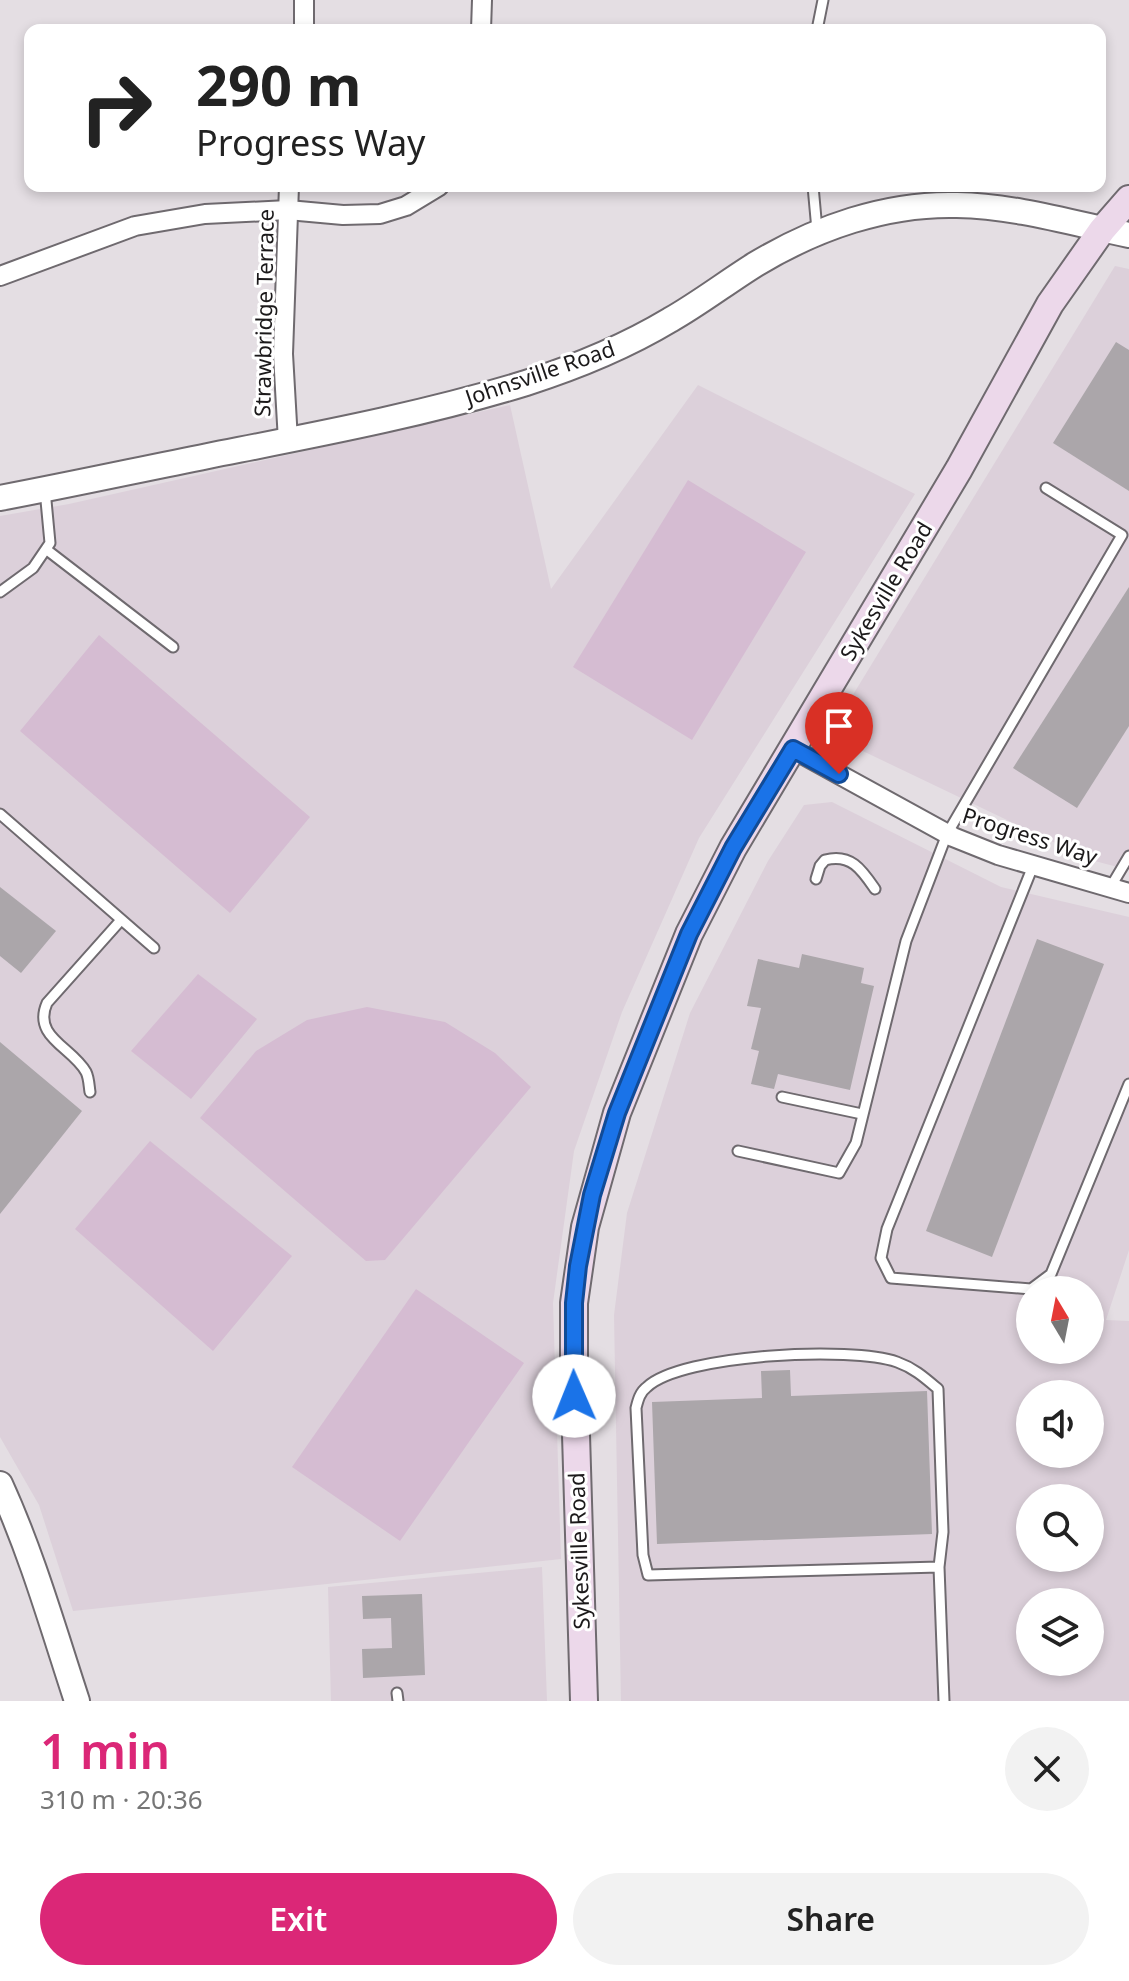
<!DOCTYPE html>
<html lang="en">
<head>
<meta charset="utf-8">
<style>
  body { margin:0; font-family:"Noto Sans",sans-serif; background:#f2f2f2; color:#222; height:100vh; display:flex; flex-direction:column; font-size:30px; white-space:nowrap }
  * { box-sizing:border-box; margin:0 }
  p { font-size:26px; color:#767676 }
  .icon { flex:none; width:44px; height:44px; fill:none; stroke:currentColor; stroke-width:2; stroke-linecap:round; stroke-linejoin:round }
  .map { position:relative; height:1701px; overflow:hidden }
  .panel { display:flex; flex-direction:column; background:#fff; flex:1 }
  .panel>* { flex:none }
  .hud { position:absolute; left:24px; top:24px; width:1082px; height:168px; border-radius:16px; box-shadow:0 4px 12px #0003; background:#fff; color:#222; overflow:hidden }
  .needle { width:52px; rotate:350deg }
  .fabs { position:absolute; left:1016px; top:1276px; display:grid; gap:16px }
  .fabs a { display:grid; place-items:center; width:88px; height:88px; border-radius:50%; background:#fff; box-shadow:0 4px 12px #0003; font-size:40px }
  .pin { position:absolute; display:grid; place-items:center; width:68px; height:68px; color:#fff; margin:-82px -34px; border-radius:50% 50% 50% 0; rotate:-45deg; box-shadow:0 0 8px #0007 }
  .pin .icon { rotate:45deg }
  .me { position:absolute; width:88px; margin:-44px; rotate:359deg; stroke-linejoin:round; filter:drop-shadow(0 0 6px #0008) }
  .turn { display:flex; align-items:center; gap:28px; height:168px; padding:0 40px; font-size:36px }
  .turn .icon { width:104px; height:104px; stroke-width:2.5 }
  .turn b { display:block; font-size:56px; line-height:68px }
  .round { display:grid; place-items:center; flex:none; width:84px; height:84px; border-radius:42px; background:#f2f2f2 }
  .overview { display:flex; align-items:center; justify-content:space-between; height:136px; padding:0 40px }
  h1 { font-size:48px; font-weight:600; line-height:60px; color:#db2777 }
  .cta { display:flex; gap:16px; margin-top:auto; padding:16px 40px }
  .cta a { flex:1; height:92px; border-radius:48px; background:#db2777; color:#fff; font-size:32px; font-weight:600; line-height:92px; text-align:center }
  .cta a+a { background:#f2f2f2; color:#222 }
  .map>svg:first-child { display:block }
  .built { fill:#dcd0da; fill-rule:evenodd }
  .green { fill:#d5bcd2 }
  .building { fill:#aba6aa }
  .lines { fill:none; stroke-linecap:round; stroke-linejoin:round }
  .service-casing { stroke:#6f6a6f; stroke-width:13 }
  .minor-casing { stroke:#6f6a6f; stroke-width:22 }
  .tertiary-casing { stroke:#6f6a6f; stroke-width:28 }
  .secondary-casing { stroke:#6f6a6f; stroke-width:30 }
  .service { stroke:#fff; stroke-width:9 }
  .minor { stroke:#fff; stroke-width:18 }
  .tertiary { stroke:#fff; stroke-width:24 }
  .secondary { stroke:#ecd8ea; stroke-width:26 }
  .route-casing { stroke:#114b97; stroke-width:20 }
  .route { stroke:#1a73e8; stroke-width:14 }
  .labels { text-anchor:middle; stroke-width:6; stroke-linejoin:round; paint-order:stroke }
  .street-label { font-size:22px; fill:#1b191a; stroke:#fff }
</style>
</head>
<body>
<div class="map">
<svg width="1129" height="1701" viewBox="0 0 1129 1701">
  <rect width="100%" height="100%" fill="#e4dee3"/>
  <g class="built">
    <polygon points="1115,266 1129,269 1129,870 1091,860 846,743 840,716"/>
    <polygon points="698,385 915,494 699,838 622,1012 574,1151 553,1303 561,1559 73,1611 39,1505 0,1437 0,516 69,504 510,405 551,589"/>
    <path d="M832 802 1001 887 1129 917V1250L1106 1320 1129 1321V1701H621L614 1315 627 1213 690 1013 768 861 804 805ZM1030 1290H1090V1350H1030ZM1030 1394H1090V1454H1030ZM1030 1498H1090V1558H1030ZM1030 1602H1090V1662H1030Z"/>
    <polygon points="542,1567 547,1701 331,1701 328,1587"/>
  </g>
  <g class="green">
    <polygon points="688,480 806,552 692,740 573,667"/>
    <polygon points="99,635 310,817 230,913 20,731"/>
    <polygon points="198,974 257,1019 191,1099 131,1051"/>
    <polygon points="367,1007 445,1022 495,1053 531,1087 385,1260 366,1261 200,1118 256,1051 307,1020"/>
    <polygon points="150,1141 292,1256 213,1351 75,1229"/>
    <polygon points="416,1289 524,1363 400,1541 292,1467"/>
  </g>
  <g class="building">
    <polygon points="1116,342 1129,350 1129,491 1053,443"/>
    <polygon points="1129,587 1129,726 1077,808 1013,768"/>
    <polygon points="0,887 56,931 21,973 0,956"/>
    <polygon points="1037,939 1104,964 992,1257 926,1231"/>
    <polygon points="802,954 864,968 861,983 874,986 850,1090 778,1074 774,1089 751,1084 759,1051 751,1049 761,1008 747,1006 758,959 799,968"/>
    <polygon points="0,1042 82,1111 0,1214"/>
    <polygon points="790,1370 791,1396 927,1391 932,1534 657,1544 652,1402 762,1398 761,1371"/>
    <polygon points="422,1594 425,1675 363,1678 362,1649 392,1648 391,1618 363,1619 362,1596"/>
  </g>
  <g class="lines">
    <g class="service-casing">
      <g id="service">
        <polyline points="817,30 823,0"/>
        <polyline points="813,186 817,230"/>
        <polyline points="47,550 173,647"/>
        <polyline points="0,592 33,568 50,543 45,490"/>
        <polyline points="0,814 154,948"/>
        <polyline points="1033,866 887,1229 881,1258 891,1278 1031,1289 1051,1274 1129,1084"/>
        <path d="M816 879 820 866 825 860C851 853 862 870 875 889"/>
        <polyline points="1110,888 1129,856"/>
        <path d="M90 1092C89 1086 89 1078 86 1072 72 1047 32 1037 47 1003L121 920"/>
        <polyline points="782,1097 862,1114"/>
        <polyline points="738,1151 839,1173 856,1143 906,941 947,834 1122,535 1046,488"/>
        <path d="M939 1567 648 1575 643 1555 636 1408C638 1400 640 1392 647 1387 682 1354 852 1346 897 1362 914 1368 925 1378 938 1389L943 1532 939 1567 944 1701"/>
        <polyline points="397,1693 398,1701"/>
      </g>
    </g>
    <g class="minor-casing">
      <g id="minor">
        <polyline points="304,30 304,0"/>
        <polyline points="481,30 482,0"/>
        <polyline points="0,276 135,226 205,214 288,210 343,215 380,214 406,206 439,186"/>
        <polyline points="288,441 283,354 289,186"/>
        <polyline points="793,749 953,837 998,855 1129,893"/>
      </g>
    </g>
    <g class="tertiary-casing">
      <g id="tertiary">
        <path d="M0 498C69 485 138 470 208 456 314 435 422 415 526 383 576 367 625 347 670 320 700 303 727 282 756 264 816 228 886 203 957 205 1015 206 1072 223 1129 235"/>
        <path d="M0 1484C32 1554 53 1628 77 1701"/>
      </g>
    </g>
    <g class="secondary-casing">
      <polyline id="secondary" points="584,1701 574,1368 574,1303 585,1227 617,1113 689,934 733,848 959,469 1050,304 1102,230 1129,199"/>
    </g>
    <use href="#service" class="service"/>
    <use href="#minor" class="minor"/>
    <use href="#tertiary" class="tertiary"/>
    <use href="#secondary" class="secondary"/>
  </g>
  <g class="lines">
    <g class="route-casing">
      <polyline id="route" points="574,1396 574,1303 578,1266 592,1195 617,1113 689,934 733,848 793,749 839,774"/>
    </g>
    <use href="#route" class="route"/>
  </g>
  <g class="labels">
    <g class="street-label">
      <text transform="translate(264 313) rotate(-89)" y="8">Strawbridge Terrace</text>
      <text transform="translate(540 373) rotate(-19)" y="8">Johnsville Road</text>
      <text transform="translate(886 591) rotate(-59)" y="8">Sykesville Road</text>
      <text transform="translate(1030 836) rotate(18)" y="8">Progress Way</text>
      <text transform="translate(579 1551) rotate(-92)" y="8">Sykesville Road</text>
    </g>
  </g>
</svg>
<div class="fabs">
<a><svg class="needle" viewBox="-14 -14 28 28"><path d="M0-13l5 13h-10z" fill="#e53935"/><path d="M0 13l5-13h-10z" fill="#767676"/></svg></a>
<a><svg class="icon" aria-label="sound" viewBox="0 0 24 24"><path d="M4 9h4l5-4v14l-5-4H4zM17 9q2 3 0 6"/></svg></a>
<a><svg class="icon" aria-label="search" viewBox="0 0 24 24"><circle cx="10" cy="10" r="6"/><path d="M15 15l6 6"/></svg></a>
<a><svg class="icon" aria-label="layers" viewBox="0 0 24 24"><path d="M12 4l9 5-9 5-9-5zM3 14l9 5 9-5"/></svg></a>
</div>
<div class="pin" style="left:839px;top:774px;background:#d93025"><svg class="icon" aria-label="arrive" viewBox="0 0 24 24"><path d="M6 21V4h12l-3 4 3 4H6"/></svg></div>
<svg class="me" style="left:574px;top:1396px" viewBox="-20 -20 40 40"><circle r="19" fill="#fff"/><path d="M0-13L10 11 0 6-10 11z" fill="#1a73e8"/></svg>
<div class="hud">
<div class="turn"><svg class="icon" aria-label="right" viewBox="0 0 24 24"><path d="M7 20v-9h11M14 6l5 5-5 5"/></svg><div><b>290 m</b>Progress Way</div></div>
</div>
</div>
<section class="panel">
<div class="overview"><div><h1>1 min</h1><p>310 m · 20:36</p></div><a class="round"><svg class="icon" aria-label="close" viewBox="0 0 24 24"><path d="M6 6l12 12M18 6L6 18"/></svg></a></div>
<div class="cta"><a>Exit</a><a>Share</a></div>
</section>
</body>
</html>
